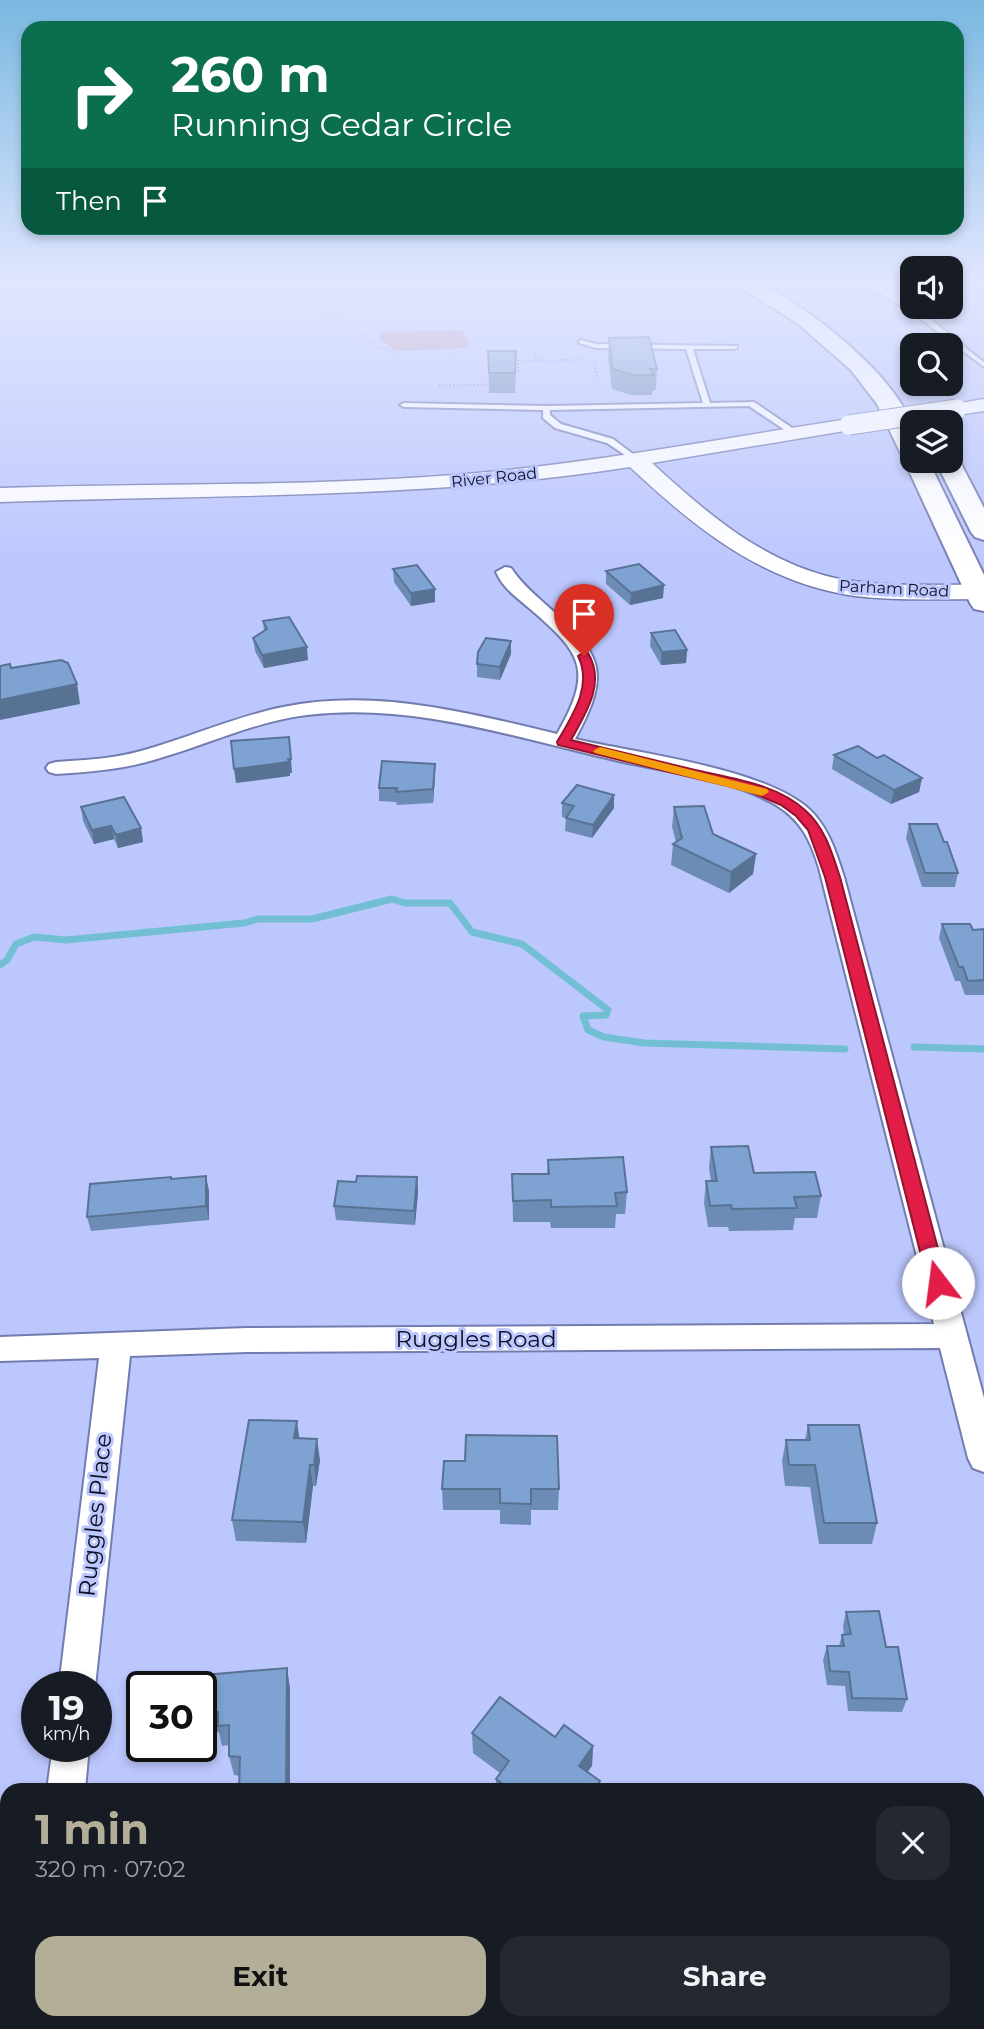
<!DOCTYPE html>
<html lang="en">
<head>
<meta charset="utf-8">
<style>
  body { margin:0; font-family:Montserrat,sans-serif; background:#242831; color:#f1f3f6; height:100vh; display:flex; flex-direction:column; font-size:26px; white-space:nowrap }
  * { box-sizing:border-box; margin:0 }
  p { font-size:23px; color:#9ea1a6 }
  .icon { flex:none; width:38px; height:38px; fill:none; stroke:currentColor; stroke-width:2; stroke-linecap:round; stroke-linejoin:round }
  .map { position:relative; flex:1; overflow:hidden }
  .details { position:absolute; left:0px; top:1783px; width:985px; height:247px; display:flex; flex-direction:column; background:#171b24; border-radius:21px 21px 0 0; box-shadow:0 4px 10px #0003 }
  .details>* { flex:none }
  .guide { position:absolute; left:21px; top:21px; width:943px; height:214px; border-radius:21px; box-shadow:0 4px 10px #0003; background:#0b6e4f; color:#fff; overflow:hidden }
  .tools { position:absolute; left:900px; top:256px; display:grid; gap:14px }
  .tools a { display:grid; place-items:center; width:63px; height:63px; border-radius:14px; background:#171b24; box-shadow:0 4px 10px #0003; font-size:35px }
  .speed { position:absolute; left:21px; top:1671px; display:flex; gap:14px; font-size:35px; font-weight:700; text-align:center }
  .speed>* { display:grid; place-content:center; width:91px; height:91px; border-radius:50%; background:#171b24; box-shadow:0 4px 10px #0003; line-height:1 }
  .speed small { font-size:18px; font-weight:400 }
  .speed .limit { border:4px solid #111; border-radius:10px; background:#fff; color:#111 }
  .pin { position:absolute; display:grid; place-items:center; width:60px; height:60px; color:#fff; margin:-72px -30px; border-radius:50% 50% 50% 0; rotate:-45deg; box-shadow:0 0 7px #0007 }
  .pin .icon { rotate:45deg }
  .me { position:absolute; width:77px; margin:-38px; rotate:345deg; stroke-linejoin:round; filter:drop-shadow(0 0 5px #0008) }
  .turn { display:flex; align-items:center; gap:24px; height:147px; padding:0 35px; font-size:32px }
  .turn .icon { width:91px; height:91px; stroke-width:2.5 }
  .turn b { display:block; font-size:49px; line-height:60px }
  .then { display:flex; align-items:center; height:66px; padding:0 35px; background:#0003; gap:14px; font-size:26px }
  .round { display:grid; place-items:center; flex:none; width:74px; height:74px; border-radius:21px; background:#242831 }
  .head { display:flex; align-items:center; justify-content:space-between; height:119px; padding:0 35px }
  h1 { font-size:42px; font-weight:700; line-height:52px; color:#b2ae98 }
  .cta { display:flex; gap:14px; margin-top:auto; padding:14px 35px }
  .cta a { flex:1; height:80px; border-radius:21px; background:#b2ae98; color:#111; font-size:28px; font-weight:700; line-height:80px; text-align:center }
  .cta a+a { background:#242831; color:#f1f3f6 }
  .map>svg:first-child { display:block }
  .green { fill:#b696ae }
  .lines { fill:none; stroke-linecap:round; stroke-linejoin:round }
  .stream { stroke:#72bfd3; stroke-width:7 }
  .lane-casing { stroke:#737caf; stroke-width:4 }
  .street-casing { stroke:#737caf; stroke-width:4 }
  .secondary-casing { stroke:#737caf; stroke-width:3 }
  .highway-casing { stroke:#737caf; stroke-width:4 }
  .path { stroke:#828ab5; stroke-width:2.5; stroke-dasharray:1 2.5; stroke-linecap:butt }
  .lane { fill:#fff; fill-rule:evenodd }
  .street { fill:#fff; fill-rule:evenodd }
  .secondary { fill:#fff; fill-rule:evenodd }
  .highway { fill:#fff; fill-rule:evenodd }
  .secondary-bridge-casing { stroke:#737caf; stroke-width:21; stroke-linecap:butt }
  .secondary-bridge { stroke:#fff; stroke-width:19 }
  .wall { fill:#6c8cb5 }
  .shaded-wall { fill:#587293 }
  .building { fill:#7ea3d2; stroke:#587293; stroke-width:2 }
  .route { fill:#e11d48; stroke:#92132f; stroke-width:2 }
  .slow { fill:#f59e0b }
  .labels { text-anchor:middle; stroke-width:6; stroke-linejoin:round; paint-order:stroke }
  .far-street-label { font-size:16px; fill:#0e1023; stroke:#bcc7fe }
  .near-street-label { font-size:23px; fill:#0e1023; stroke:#bcc7fe }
</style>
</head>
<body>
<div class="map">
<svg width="984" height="2029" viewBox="0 0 984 2029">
  <rect width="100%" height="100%" fill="#bcc7fe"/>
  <polygon class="green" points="464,330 463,336 468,338 468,348 395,351 378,338 381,332"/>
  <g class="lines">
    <g class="stream">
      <polyline points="0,965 7,960 16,944 34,937 66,940 244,923 258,919 312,919 392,899 405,903 450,903 472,932 522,944 608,1010 606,1015 583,1016 588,1030 604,1037 644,1043 845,1049"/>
      <polyline points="914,1047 984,1049"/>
    </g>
    <g class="lane-casing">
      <g id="lane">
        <path d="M860 282C894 282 955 341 984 362V367L909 310Z"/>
        <polygon points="581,340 596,344 737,346 737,348 735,349 693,349 710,403 754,402 801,434 794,436 749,406 550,410 550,415 561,424 613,439 637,457 637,461 634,461 607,443 555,428 543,418 543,410 404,407 400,405 404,403 547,406 703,403 686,349 596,348 579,343 579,341"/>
      </g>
    </g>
    <g class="street-casing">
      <g id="street">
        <path d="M505 567 511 568C521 583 532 592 545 604 601 653 613 670 575 739 635 753 774 769 814 814 830 832 837 855 844 877L984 1398V1472L973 1468 968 1458 940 1348 247 1352 130 1356 95 1687H59L99 1358 0 1361V1337L247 1328 934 1324 819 868C811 841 801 820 776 805 729 778 671 773 619 761 517 738 413 702 307 715 256 721 209 744 160 758 126 769 91 772 56 774L49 772 46 768 49 764 56 762C84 760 113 759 141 751 189 738 234 717 283 707 375 688 469 713 557 734 594 670 582 653 529 608 516 597 503 588 496 572Z"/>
        <polygon points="53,1746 89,1746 85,1790 47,1790"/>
      </g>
    </g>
    <g class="secondary-casing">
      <g id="secondary">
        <polygon points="984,399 984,411 957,415 950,413 947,409 950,405"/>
        <path d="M849 419 856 421 859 425 856 429 652 463C705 512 763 562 835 578 884 588 935 584 984 585V599C941 599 897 601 855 596 763 583 695 528 630 467 419 500 212 494 0 502V488C155 483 311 487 466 474 595 463 722 438 849 419Z"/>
      </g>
    </g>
    <g class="highway-casing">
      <g id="highway">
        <path d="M732 282C740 282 750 280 758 283 802 301 902 380 912 428 914 438 912 450 912 460H928L984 575V611L974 609 970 603 904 460 906 458 900 452 877 404 851 370 797 323Z"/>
        <polygon points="950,454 959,460 984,508 984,540 975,537 971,532 935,460 950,460"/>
      </g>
    </g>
    <g class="path">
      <polyline points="266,282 355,327 379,348 396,352 399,356"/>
      <polyline points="451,349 451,356"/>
      <polyline points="535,353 535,360"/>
      <polyline points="518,360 519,374"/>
      <polyline points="511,361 586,360"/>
      <polyline points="594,361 598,380"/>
      <polyline points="439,386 486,385"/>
    </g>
    <use href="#lane" class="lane"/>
    <use href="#street" class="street"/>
    <use href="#secondary" class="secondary"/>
    <use href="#highway" class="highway"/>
    <g class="secondary-bridge-casing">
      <polyline id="secondary-bridge" points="849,425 957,409"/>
    </g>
    <use href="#secondary-bridge" class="secondary-bridge"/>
  </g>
  <g class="wall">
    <polygon points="609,338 657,369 656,390 653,390 652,395 631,395 612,389 608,358"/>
    <polygon points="488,351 516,371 515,393 489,393"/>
    <polygon points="393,569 435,602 411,606 394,582"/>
    <polygon points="606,571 663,598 630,605 606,584"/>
    <polygon points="263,621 308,660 264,668 255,651 253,638 264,631"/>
    <polygon points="651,633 687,650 686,663 661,665 650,646"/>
    <polygon points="511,654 500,680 477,677 477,664"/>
    <polygon points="834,755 877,758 922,778 919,792 891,804 832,769"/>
    <polygon points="435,777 433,803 397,805 396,802 379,801 379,788"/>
    <polygon points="562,803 614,808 592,838 565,831 566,818 562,817"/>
    <polygon points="81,807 141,828 143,842 118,848 114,839 94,844 83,821"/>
    <polygon points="674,807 713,834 756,854 753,874 729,893 671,865 673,844 676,842 672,827"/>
    <polygon points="909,824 944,842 958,873 955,887 922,887 906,838"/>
    <polygon points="942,924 973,930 984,929 984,995 965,995 960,981 955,981 939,938"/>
    <polygon points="711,1147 754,1173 821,1196 817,1218 795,1218 793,1230 729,1231 728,1227 708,1227 704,1203 706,1181 711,1181 709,1168"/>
    <polygon points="548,1160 627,1192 625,1214 616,1214 615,1228 551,1228 550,1222 513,1222 512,1174 547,1174"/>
    <polygon points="417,1177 418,1192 415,1225 336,1220 334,1206 356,1182"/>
    <polygon points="172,1179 209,1191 209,1220 91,1231 87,1217"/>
    <polygon points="808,1425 877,1523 872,1544 819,1544 810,1487 785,1486 782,1461 786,1440 805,1440"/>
    <polygon points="299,1438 320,1460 316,1486 313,1486 306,1543 236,1541 232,1520"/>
    <polygon points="442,1489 559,1489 558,1510 531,1510 531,1525 500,1524 500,1510 443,1510"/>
    <polygon points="846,1612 886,1647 907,1699 902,1712 848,1711 845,1686 827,1685 823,1660 827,1646 839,1646 842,1635 844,1635 843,1626"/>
    <polygon points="287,1668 290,1689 290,1790 239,1790 239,1776 234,1775 229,1756 229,1745 222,1746 219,1732 207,1733 203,1713"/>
    <polygon points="472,1733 555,1737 593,1746 592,1766 587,1772 599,1790 496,1790 496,1779 500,1773 473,1753"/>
    <polygon points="882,2023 952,2023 952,2025 950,2029 883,2029"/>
  </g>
  <g class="shaded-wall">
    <polygon points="664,585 663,598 630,605 631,593"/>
    <polygon points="435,589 435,602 411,606 411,593"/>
    <polygon points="511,641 511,654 500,680 500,667"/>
    <polygon points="307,647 308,660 264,668 262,655"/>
    <polygon points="687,650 686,663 661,665 662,652"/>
    <polygon points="77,684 80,704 0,720 0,700"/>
    <polygon points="291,759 292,773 290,773 290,776 236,783 234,769"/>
    <polygon points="435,764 435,777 433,803 433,789"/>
    <polygon points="922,778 919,792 891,804 894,790"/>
    <polygon points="614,795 614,808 592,838 593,825"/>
    <polygon points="111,826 114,839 94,844 92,830"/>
    <polygon points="141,828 143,842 118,848 116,835"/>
    <polygon points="756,854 753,874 729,893 731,872"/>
    <polygon points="206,1176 209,1191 209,1220 206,1206"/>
    <polygon points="417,1177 418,1192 415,1225 414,1211"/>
    <polygon points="297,1421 300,1443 294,1438"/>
    <polygon points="317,1439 320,1460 316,1486 314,1465"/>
    <polygon points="310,1465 313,1486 306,1543 303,1522"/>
    <polygon points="287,1668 290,1689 290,1790 286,1790"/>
    <polygon points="593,1746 592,1766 577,1785 579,1766"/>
    <polygon points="600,1781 599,1790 593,1790"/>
  </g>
  <g class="building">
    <polygon points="649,337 657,369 650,369 654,375 632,375 613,369 609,338"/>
    <polygon points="488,351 516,351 515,373 489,373"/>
    <polygon points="639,564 664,585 631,593 606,571"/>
    <polygon points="417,565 435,589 411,593 393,569"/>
    <polygon points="289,617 307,647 262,655 253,638 267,629 263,621"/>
    <polygon points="675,630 687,650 662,652 651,633"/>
    <polygon points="486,638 511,641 500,667 477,664 478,652"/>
    <polygon points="61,660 68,663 77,684 0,700 0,666 10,664 11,668"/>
    <polygon points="289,737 291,759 288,759 289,762 234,769 231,741"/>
    <polygon points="858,746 877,758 884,755 922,778 894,790 834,755"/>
    <polygon points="382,761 435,764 433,789 396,792 397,788 379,788"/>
    <polygon points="577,785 614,795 593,825 566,818 574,806 562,803"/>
    <polygon points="124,797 141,828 116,835 111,826 92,830 81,807"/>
    <polygon points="704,806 713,834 756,854 731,872 673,844 682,838 674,807"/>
    <polygon points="909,824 937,824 944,842 947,842 958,873 925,873"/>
    <polygon points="942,924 970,924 973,930 984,929 984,980 968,981 963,967 959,967"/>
    <polygon points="748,1146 754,1173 815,1172 821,1196 794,1197 797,1208 732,1209 731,1205 710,1206 706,1181 717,1181 711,1147"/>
    <polygon points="623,1157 627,1192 615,1193 617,1206 551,1207 551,1200 513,1201 512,1174 549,1174 548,1160"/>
    <polygon points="206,1176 206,1206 87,1217 90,1184 171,1177 171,1179"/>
    <polygon points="357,1176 417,1177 414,1211 334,1206 338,1181 356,1182"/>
    <polygon points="249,1420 297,1421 294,1438 317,1439 314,1465 310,1465 303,1522 232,1520"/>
    <polygon points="808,1425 859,1425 877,1523 824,1523 815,1465 789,1465 786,1440 810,1440"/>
    <polygon points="466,1435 557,1436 559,1489 531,1489 531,1504 500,1503 500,1489 442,1489 444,1461 465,1461"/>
    <polygon points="879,1611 886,1647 898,1647 907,1699 852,1698 849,1672 830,1671 827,1646 844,1646 842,1635 851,1634 846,1612"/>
    <polygon points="287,1668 286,1790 239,1790 240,1757 229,1756 229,1725 218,1726 218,1712 203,1713 204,1675"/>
    <polygon points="500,1697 555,1737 564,1725 593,1746 579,1766 600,1781 593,1790 511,1790 496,1779 509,1761 472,1733"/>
    <polygon points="893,2023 952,2023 952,2025 942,2026 943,2029 894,2029"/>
  </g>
  <linearGradient id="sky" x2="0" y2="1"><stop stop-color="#79b8e0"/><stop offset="0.5" stop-color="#e1e6ff"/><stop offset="1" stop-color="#e1e6ff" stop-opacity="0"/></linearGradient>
  <rect width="984" height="566" fill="url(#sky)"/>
  <path class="route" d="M584 652 588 653C606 683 586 713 571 740 611 750 651 759 691 769 728 778 777 783 806 811 825 828 832 853 840 877L947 1283 945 1289 938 1291 931 1289 928 1283 825 877 808 830 796 816 781 805 748 791 558 745 557 742C572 716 593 686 578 656Z"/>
  <polygon class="slow" points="600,747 767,789 769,792 762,796 595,753 593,751"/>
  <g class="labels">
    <g class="far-street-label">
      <text transform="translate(494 477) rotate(-6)" y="6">River Road</text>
      <text transform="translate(894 588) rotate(3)" y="6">Parham Road</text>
    </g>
    <g class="near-street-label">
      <text x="476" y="1347">Ruggles Road</text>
      <text transform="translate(95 1515) rotate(-84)" y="8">Ruggles Place</text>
    </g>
  </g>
</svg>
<div class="tools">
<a><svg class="icon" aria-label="sound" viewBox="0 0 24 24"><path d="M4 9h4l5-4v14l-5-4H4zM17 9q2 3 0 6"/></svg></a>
<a><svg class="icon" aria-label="search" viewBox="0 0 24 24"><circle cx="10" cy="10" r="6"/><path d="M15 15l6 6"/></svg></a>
<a><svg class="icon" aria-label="layers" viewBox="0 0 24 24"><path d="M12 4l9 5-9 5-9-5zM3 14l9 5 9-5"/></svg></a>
</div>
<div class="speed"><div>19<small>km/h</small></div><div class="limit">30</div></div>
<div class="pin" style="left:584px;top:656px;background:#d93025"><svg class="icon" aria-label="arrive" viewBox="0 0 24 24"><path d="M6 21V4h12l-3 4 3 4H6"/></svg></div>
<svg class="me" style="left:938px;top:1283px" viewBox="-20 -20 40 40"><circle r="19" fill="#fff"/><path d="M0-13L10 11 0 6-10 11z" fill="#e11d48"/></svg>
<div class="guide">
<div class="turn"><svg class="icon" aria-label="right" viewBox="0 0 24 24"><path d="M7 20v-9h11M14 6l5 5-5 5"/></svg><div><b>260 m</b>Running Cedar Circle</div></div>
<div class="then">Then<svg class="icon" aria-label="arrive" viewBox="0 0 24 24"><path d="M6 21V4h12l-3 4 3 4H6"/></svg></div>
</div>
<section class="details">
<div class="head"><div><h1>1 min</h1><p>320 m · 07:02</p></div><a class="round"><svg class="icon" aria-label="close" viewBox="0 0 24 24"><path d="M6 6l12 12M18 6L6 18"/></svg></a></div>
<div class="cta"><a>Exit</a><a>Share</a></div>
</section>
</div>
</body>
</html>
